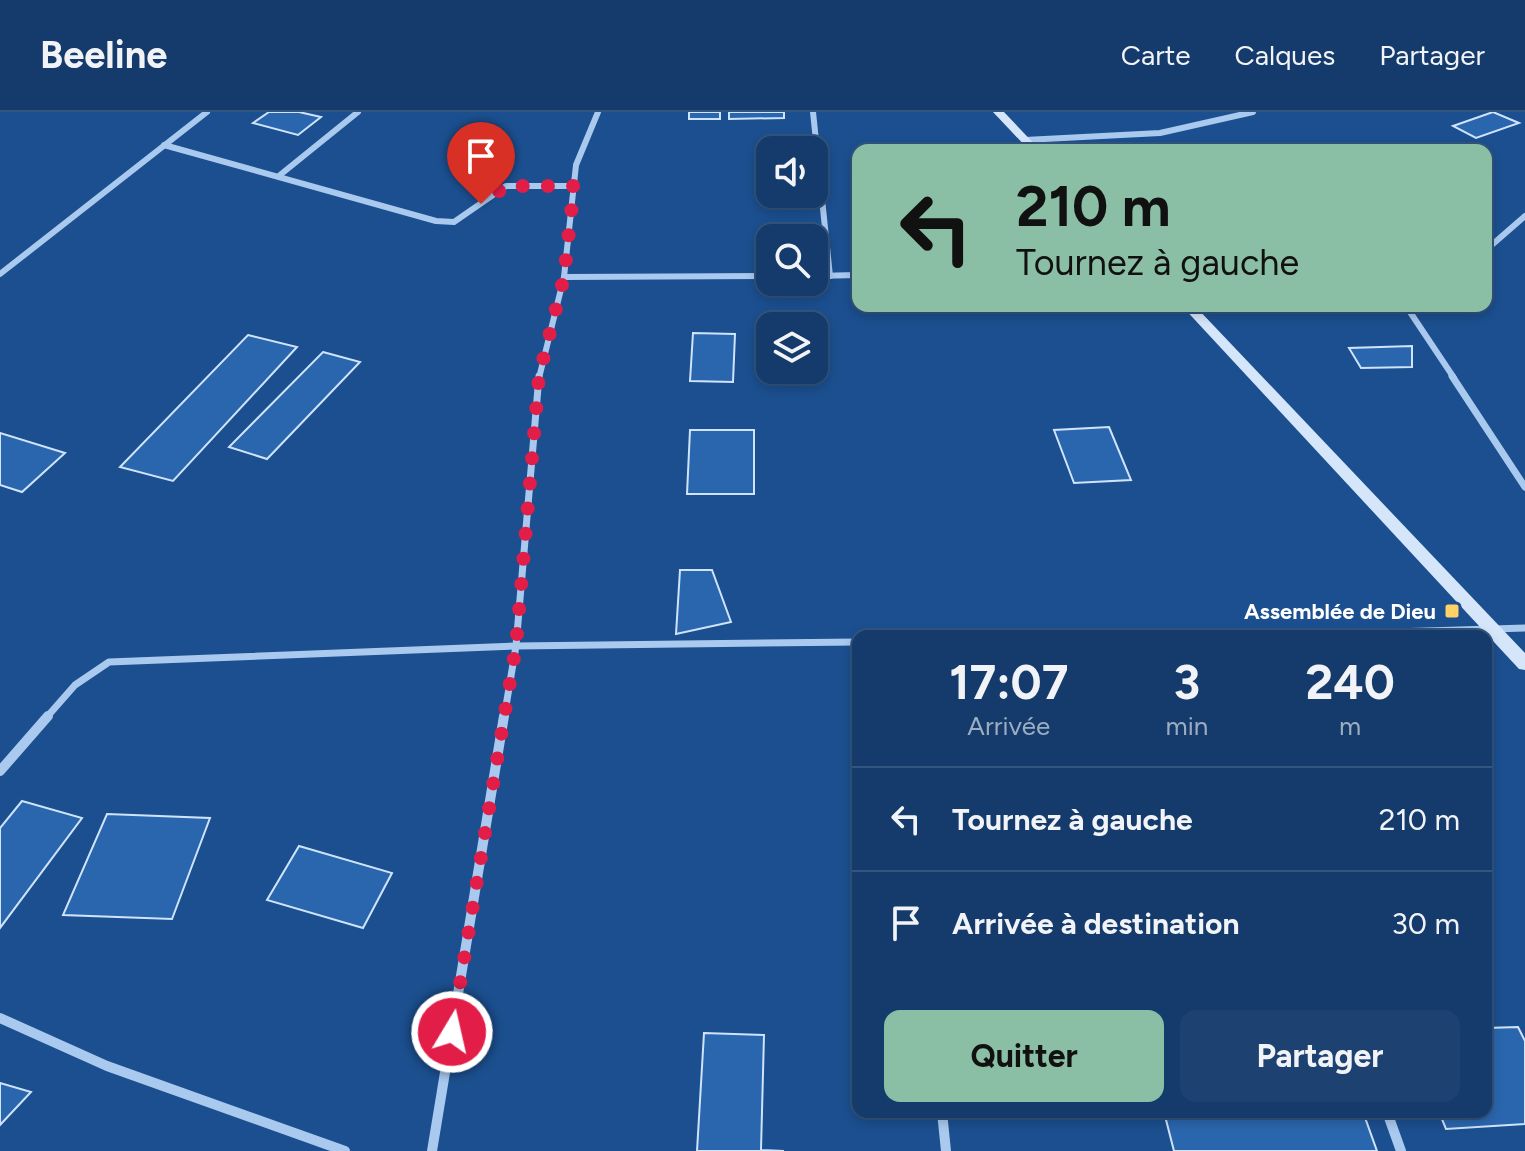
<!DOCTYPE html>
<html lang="fr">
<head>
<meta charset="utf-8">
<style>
  body { margin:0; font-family:Figtree,sans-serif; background:#1d4271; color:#f1f3f6; height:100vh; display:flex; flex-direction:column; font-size:30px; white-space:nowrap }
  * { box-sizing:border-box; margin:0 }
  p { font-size:26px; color:#9dadc1 }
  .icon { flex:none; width:44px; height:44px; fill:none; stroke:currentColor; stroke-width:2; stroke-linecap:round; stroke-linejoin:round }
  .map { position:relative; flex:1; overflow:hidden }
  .details { position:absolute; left:852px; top:518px; width:640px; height:488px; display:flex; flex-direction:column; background:#143b6b; border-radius:16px; box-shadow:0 4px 12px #0003,0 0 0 2px #33557e }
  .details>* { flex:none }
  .guide { position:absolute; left:852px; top:32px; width:640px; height:168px; border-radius:16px; box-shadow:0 4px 12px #0003,0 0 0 2px #33557e; background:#8abfa5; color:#111; overflow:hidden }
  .fabs { position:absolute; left:756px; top:24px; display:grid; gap:16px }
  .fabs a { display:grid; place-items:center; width:72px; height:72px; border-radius:16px; background:#143b6b; box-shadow:0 4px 12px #0003,0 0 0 2px #33557e; font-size:40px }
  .pin { position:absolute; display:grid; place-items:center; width:68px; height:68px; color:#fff; margin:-82px -34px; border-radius:50% 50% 50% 0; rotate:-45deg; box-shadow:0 0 8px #0007 }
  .pin .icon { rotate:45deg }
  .me { position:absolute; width:88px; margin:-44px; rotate:9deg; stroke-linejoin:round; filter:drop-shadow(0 0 6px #0008) }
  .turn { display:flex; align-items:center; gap:28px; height:168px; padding:0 32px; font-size:36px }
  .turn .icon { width:104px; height:104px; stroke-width:2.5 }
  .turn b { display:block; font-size:56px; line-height:68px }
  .eta { display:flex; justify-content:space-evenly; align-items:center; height:136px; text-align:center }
  .eta b { font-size:48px; font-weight:700; line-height:56px }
  .button { display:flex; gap:16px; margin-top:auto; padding:16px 32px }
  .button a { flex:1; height:92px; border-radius:16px; background:#8abfa5; color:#111; font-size:32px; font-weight:700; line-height:92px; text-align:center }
  .button a+a { background:#1d4271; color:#f1f3f6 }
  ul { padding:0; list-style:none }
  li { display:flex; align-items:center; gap:24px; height:104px; padding:0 32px; border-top:2px solid #33557e }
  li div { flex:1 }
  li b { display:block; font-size:30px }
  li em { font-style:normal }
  header { display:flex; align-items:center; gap:48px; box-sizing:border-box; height:112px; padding:0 40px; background:#143b6b; border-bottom:2px solid #33557e }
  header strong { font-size:38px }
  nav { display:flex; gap:44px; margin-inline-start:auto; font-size:28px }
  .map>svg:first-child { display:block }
  .building { fill:#2a66ad; stroke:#cfe3fa; stroke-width:2 }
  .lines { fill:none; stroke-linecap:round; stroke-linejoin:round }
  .street-far2 { stroke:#a9c9ee; stroke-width:6 }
  .street-far1 { stroke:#a9c9ee; stroke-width:7 }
  .street { stroke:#a9c9ee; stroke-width:10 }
  .secondary { fill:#d6e6fa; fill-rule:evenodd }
  .route { stroke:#e11d48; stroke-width:14; stroke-dasharray:0 25.2 }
  .poi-dot { fill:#ffd166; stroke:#1b4f8f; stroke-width:3 }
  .labels { text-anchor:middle; stroke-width:8; stroke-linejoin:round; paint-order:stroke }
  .poi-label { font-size:22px; font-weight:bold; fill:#fff; stroke:#1b4f8f; text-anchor:end }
</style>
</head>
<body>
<header>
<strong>Beeline</strong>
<nav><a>Carte</a><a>Calques</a><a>Partager</a></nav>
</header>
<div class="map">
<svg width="1525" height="1039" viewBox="0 0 1525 1039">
  <rect width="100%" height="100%" fill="#1b4f8f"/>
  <g class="building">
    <polygon points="269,0 299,0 321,5 298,23 253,11"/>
    <rect x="689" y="0" width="31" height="7"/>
    <polygon points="729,0 784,0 784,6 729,7"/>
    <polygon points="1493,0 1519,11 1476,26 1453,14"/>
    <polygon points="1074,34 1148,37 1148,38 1078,38"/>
    <polygon points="693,221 735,222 733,270 690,269"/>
    <polygon points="248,223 297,235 173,369 120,355"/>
    <polygon points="1412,234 1412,255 1361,256 1349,236"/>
    <polygon points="323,240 360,250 267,347 229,335"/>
    <polygon points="1109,315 1131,368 1074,371 1054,318"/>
    <polygon points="690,318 754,318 754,382 687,382"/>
    <polygon points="0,321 65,341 22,380 0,373"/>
    <polygon points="680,458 712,458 731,510 676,522"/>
    <polygon points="22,689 82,706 0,816 0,716"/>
    <polygon points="107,702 210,706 172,807 63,803"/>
    <polygon points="299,734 392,761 363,816 267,788"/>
    <polygon points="1518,915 1525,929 1525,1012 1446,1017 1439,1000 1486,1000 1486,916"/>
    <polygon points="704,921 764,923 761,1038 784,1039 697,1039"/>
    <polygon points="0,971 31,980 0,1013"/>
    <polygon points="1164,1000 1363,1000 1377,1039 1174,1039"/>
  </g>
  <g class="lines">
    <g class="street-far2">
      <polyline points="813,0 830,164"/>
      <polyline points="1025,28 1160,21 1253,0"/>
      <polyline points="164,33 436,109 454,110 506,74 574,74"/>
      <polyline points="280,63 358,0"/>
      <polyline points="1486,138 1525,104"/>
      <polyline points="0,162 207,0"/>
      <polyline points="814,164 858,163"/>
      <polyline points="564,165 770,164"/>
      <polyline points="1406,194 1454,266"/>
      <polyline points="539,266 564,165 576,53 598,0"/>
    </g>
    <g class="street-far1">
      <polyline points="1452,264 1525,375"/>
      <polyline points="1265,524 1525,516"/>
      <polyline points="46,606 75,573 109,550 516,534 858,530"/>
      <polyline points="504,606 516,534 539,264"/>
    </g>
    <g class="street">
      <polyline points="0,659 48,604"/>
      <polyline points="0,906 107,954 345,1039"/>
      <polyline points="942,1000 946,1039"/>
      <polyline points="1387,1000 1401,1039"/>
      <polyline points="432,1039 504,604"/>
    </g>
    <g class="secondary">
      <polygon points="993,0 1004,0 1040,38 1029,38"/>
      <polygon points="1182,194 1195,194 1525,541 1525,558 1519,557"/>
    </g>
  </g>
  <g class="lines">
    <polyline class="route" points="452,920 516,534 539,264 564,165 574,74 506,74 481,92"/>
  </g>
  <rect class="poi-dot" x="1444" y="491" width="16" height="16" rx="4"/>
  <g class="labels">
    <g class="poi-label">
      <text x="1436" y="507">Assemblée de Dieu</text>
    </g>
  </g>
</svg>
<div class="fabs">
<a><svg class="icon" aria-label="sound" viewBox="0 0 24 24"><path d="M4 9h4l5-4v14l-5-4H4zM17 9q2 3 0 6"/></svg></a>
<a><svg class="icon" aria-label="search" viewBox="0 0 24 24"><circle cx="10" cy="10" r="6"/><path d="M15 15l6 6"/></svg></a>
<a><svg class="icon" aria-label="layers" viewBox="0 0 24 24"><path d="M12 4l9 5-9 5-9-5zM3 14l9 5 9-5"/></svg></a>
</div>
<div class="pin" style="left:481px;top:92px;background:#d93025"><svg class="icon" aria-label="arrive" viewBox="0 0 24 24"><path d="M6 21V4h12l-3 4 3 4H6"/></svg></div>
<svg class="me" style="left:452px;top:920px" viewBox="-20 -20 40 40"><circle r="17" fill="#e11d48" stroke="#fff" stroke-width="3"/><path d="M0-11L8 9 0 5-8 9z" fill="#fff"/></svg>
<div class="guide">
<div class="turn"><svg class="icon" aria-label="left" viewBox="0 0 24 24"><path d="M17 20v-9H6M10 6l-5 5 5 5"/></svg><div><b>210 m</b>Tournez à gauche</div></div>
</div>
<section class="details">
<div class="eta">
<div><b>17:07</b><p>Arrivée</p></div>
<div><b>3</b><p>min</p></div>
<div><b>240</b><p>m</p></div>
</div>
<ul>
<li><svg class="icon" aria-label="left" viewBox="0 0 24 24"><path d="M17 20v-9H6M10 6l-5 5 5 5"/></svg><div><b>Tournez à gauche</b></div><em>210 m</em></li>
<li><svg class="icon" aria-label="arrive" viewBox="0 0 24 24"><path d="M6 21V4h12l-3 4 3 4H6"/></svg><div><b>Arrivée à destination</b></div><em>30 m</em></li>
</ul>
<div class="button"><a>Quitter</a><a>Partager</a></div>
</section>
</div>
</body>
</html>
